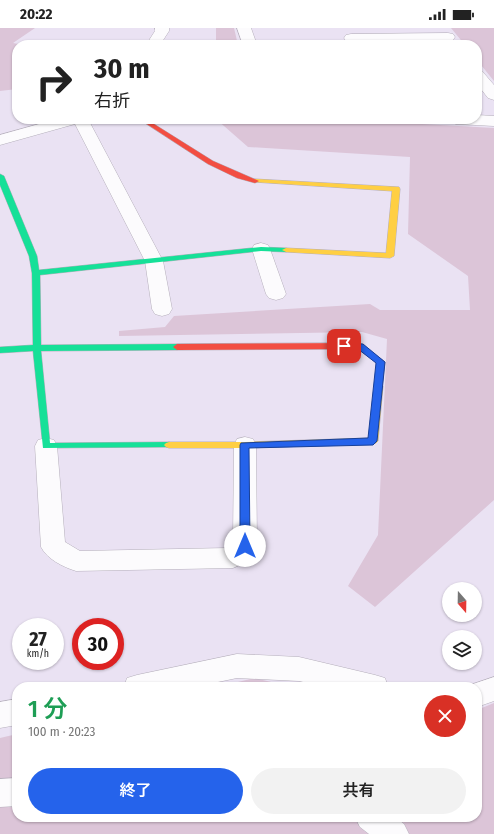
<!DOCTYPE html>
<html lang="ja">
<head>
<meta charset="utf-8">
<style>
  body { margin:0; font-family:"Fira Sans Condensed","Noto Sans JP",sans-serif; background:#f2f2f2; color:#222; height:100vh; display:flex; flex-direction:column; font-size:15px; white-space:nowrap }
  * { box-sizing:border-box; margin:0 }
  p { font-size:13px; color:#767676 }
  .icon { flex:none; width:22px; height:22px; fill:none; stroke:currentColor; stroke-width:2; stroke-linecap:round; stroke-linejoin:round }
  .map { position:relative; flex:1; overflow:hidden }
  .details { position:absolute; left:12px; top:654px; width:470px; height:140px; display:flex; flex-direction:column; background:#fff; border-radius:16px; box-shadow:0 1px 3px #0004 }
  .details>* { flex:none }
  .hud { position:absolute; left:12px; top:12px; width:470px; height:84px; border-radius:16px; box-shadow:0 1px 3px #0004; background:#fff; color:#222; overflow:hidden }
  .needle { width:26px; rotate:160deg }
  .buttons { position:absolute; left:442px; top:554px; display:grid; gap:8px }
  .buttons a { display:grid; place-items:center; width:40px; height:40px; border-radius:50%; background:#fff; box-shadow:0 1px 3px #0004; font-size:20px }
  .speed { position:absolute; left:12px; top:590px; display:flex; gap:8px; font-size:20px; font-weight:700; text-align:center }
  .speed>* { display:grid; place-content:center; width:52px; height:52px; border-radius:50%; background:#fff; box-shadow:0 1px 3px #0004; line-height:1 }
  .speed small { font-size:10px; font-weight:400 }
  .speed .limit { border:6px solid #d22; background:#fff; color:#111 }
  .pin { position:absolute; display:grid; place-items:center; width:34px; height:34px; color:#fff; margin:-17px; border-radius:8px; box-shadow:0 2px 6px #0006 }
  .me { position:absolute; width:44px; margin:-22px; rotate:0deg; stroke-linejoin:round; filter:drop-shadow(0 0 3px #0008) }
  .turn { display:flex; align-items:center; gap:14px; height:84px; padding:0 16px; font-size:18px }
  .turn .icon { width:52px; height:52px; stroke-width:2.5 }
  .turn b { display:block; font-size:28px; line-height:34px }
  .round { display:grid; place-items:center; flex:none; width:42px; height:42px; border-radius:21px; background:#f2f2f2 }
  .summary { display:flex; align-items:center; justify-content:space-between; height:68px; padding:0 16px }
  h1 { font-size:24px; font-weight:600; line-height:30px; color:#1e9e55 }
  .cta { display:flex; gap:8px; margin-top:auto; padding:8px 16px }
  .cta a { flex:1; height:46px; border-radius:24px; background:#2563eb; color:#fff; font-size:16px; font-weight:600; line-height:46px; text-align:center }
  .cta a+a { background:#f2f2f2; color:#222 }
  .status { display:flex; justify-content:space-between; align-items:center; height:28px; padding:0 20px; background:#fff; direction:ltr }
  .status svg { height:11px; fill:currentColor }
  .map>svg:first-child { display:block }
  .green { fill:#dcc5d8 }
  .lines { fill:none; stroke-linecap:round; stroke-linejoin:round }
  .street-casing { stroke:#b5afbb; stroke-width:1 }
  .fast-casing { stroke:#b5afbb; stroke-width:1 }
  .slow-casing { stroke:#b5afbb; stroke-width:1 }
  .jam-casing { stroke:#b5afbb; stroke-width:1 }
  .street { fill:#fcfbfd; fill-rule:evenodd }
  .fast { fill:#16e098; fill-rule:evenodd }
  .slow { fill:#ffcf43; fill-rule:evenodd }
  .jam { fill:#f24e42; fill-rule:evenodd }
  .route { fill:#2563eb; stroke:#184099 }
</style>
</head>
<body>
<div class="status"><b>20:22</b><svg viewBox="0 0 49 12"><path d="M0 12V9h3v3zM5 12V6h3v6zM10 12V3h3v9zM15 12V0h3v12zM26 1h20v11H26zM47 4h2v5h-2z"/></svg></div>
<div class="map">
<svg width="494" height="806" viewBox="0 0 494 806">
  <rect width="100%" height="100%" fill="#eae2f3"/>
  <g class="green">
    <polygon points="0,0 35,0 13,15 23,17 17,17 17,61 0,63"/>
    <polygon points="216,0 234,0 238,17 216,17"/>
    <polygon points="451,0 494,0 494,53 477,32 477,17 465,17"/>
    <polygon points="216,91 333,91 494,100 494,472 375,579 348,558 378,507 387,311 362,304 119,308 119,303 165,299 174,288 370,276 380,282 470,282 468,248 408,206 410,129 248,119"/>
    <polygon points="254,650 293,659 218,659"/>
    <polygon points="494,675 494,806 0,806 0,710 17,706 17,789 477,789 477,682"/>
  </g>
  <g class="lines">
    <g class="street-casing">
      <g id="street">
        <polygon points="155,0 169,0 169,3 160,17 146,17 155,3"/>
        <polygon points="237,0 251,0 257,17 243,17"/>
        <polygon points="448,5 453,6 455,9 453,12 351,14 346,13 344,10 346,7 351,6"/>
        <polygon points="477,41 482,43 494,57 494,72 488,70 477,56"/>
        <polygon points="477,87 494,88 494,98 456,96 450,94 448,91 477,91"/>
        <polygon points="57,91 88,91 163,233 172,281 169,286 162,288 155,286 152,281 145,233 75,96 0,117 0,107"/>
        <polygon points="261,215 268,217 270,221 286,266 283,270 276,272 269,270 266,266 252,221 254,217"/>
        <path d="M245 409 253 411 256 417 257 517C252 528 244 536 233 540L76 543C63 539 47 531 41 519L35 418 38 412 46 410 54 412 57 418 65 514 80 523 227 520 233 514 234 417 237 411Z"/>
        <polygon points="237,626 299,629 375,647 385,650 388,659 324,659 299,653 237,650 194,659 124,659 127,650 137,647"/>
        <polygon points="494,649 494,673 477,679 477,659 467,658"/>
        <polygon points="17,671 17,697 0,700 0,674"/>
        <polygon points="17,750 17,778 0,779 0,751"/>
        <polygon points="355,789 395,789 404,796 409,806 369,806 360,799"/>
      </g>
    </g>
    <g class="fast-casing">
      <polygon id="fast" points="0,146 4,148 37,228 39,242 261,219 286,220 290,222 286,224 261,223 40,247 41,317 177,316 181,319 177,322 41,323 50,415 169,414 172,415 174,417 172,419 43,420 33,323 0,325 0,319 33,317 32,245 29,228 0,157"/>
    </g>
    <g class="slow-casing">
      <g id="slow">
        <polygon points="255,151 399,159 400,161 394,228 390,230 286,224 282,222 286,220 386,225 392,163 253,154 253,152"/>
        <polygon points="379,355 383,358 378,413 376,415 373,416 245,420 169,420 166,419 164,417 166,415 169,414 245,414 369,410 375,358"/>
      </g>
    </g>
    <g class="jam-casing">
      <g id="jam">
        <polygon points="139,91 146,91 213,133 259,153 255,155 237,150 208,136"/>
        <polygon points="360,315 385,334 382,360 376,360 375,358 377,335 358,321 177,322 173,319 177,316"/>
      </g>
    </g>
    <use href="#street" class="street"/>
    <use href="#fast" class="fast"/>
    <use href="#slow" class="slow"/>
    <use href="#jam" class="jam"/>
  </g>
  <polygon class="route" points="344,315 363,316 385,334 377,413 373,417 249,420 250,518 248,520 241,520 240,518 240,417 241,415 368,410 376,335 358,321 341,320 340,318 341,316"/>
</svg>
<div class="buttons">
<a><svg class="needle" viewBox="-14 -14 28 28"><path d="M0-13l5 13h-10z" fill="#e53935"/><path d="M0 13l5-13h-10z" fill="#767676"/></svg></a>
<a><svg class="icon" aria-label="layers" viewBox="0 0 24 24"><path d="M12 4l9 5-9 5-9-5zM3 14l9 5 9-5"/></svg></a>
</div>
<div class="speed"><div>27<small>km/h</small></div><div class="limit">30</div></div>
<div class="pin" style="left:344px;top:318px;background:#d93025"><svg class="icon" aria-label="arrive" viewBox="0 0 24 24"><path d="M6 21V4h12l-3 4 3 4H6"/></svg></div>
<svg class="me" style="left:245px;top:518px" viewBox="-20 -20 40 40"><circle r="19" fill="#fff"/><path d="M0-13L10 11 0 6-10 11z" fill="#2563eb"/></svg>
<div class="hud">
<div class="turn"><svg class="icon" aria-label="right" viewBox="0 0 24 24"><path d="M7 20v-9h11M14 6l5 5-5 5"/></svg><div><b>30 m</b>右折</div></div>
</div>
<section class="details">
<div class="summary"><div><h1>1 分</h1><p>100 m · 20:23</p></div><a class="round" style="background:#d93025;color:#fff"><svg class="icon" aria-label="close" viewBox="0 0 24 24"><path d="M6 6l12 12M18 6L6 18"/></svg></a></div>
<div class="cta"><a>終了</a><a>共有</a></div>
</section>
</div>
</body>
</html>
